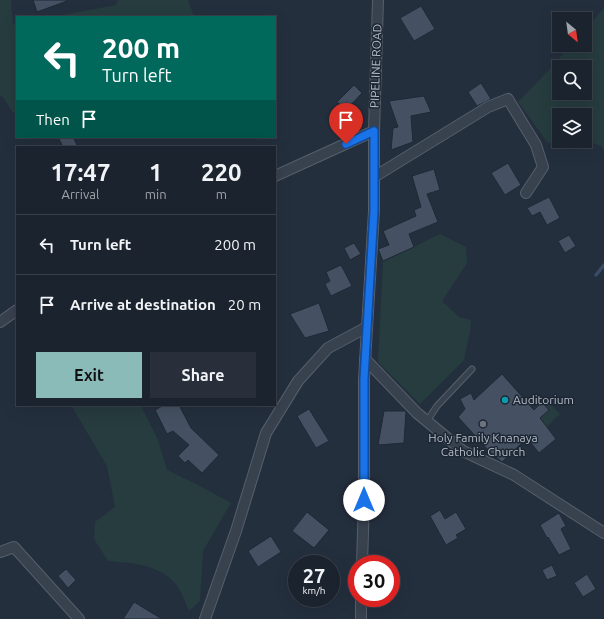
<!DOCTYPE html>
<html lang="en">
<head>
<meta charset="utf-8">
<style>
  body { margin:0; font-family:Ubuntu,sans-serif; background:#282f3a; color:#f1f3f6; height:100vh; display:flex; flex-direction:column; font-size:15px; white-space:nowrap }
  * { box-sizing:border-box; margin:0 }
  p { font-size:13px; color:#a0a4aa }
  .icon { flex:none; width:22px; height:22px; fill:none; stroke:currentColor; stroke-width:2; stroke-linecap:round; stroke-linejoin:round }
  .map { position:relative; flex:1; overflow:hidden }
  .sheet { position:absolute; left:16px; top:146px; width:260px; height:260px; display:flex; flex-direction:column; background:#1b232e; border-radius:0px; box-shadow:0 4px 16px #0002,0 0 0 1px #39404a }
  .sheet>* { flex:none }
  .top-card { position:absolute; left:16px; top:16px; width:260px; height:122px; border-radius:0px; box-shadow:0 4px 16px #0002,0 0 0 1px #39404a; background:#00695c; color:#fff; overflow:hidden }
  .needle { width:26px; rotate:151deg }
  .controls { position:absolute; left:552px; top:12px; display:grid; gap:8px }
  .controls a { display:grid; place-items:center; width:40px; height:40px; border-radius:0px; background:#1b232e; box-shadow:0 4px 16px #0002,0 0 0 1px #39404a; font-size:20px }
  .speed { position:absolute; left:288px; top:555px; display:flex; gap:8px; font-size:20px; font-weight:700; text-align:center }
  .speed>* { display:grid; place-content:center; width:52px; height:52px; border-radius:50%; background:#1b232e; box-shadow:0 4px 16px #0002,0 0 0 1px #39404a; line-height:1 }
  .speed small { font-size:10px; font-weight:400 }
  .speed .limit { border:6px solid #d22; background:#fff; color:#111 }
  .pin { position:absolute; display:grid; place-items:center; width:34px; height:34px; color:#fff; margin:-41px -17px; border-radius:50% 50% 50% 0; rotate:-45deg; box-shadow:0 0 4px #0007 }
  .pin .icon { rotate:45deg }
  .me { position:absolute; width:44px; margin:-22px; rotate:0deg; stroke-linejoin:round; filter:drop-shadow(0 0 3px #0008) }
  .turn { display:flex; align-items:center; gap:14px; height:84px; padding:0 20px; font-size:18px }
  .turn .icon { width:52px; height:52px; stroke-width:2.5 }
  .turn b { display:block; font-size:28px; line-height:34px }
  .then { display:flex; align-items:center; height:38px; padding:0 20px; background:#0003; gap:8px; font-size:15px }
  .eta { display:flex; justify-content:space-evenly; align-items:center; height:68px; text-align:center }
  .eta b { font-size:24px; font-weight:700; line-height:28px }
  .cta { display:flex; gap:8px; margin-top:auto; padding:8px 20px }
  .cta a { flex:1; height:46px; border-radius:0px; background:#8bbbb9; color:#111; font-size:16px; font-weight:700; line-height:46px; text-align:center }
  .cta a+a { background:#282f3a; color:#f1f3f6 }
  ul { padding:0; list-style:none }
  li { display:flex; align-items:center; gap:12px; height:60px; padding:0 20px; border-top:1px solid #39404a }
  li div { flex:1 }
  li b { display:block; font-size:15px }
  li em { font-style:normal }
  .map>svg:first-child { display:block }
  .green { fill:#263c3f; fill-rule:evenodd }
  .lines { fill:none; stroke-linecap:round; stroke-linejoin:round }
  .stream { stroke:#394c67; stroke-width:3.5 }
  .building { fill:#455162; stroke:#1f2835 }
  .lane-casing { stroke:#565f6c; stroke-width:7 }
  .street-casing { stroke:#565f6c; stroke-width:12 }
  .lane { stroke:#38414e; stroke-width:5 }
  .street { stroke:#38414e; stroke-width:10 }
  .route-casing { stroke:#114b97; stroke-width:10 }
  .route { stroke:#1a73e8; stroke-width:7 }
  .culture-dot { fill:#0f9aa8; stroke:#1d2633; stroke-width:1.5 }
  .worship-dot { fill:#6b7280; stroke:#1d2633; stroke-width:1.5 }
  .labels { text-anchor:middle; stroke-width:3; stroke-linejoin:round; paint-order:stroke }
  .street-label { font-size:12px; fill:#b4bcc9; stroke:#1d2633 }
  .poi-label { font-size:12px; fill:#b4bcc9; stroke:#1d2633; text-anchor:start }
</style>
</head>
<body>
<div class="map">
<svg width="604" height="619" viewBox="0 0 604 619">
  <rect width="100%" height="100%" fill="#242f3e"/>
  <g class="green">
    <polygon points="0,0 11,0 13,24 17,23 17,111 13,113 3,97 0,96"/>
    <polygon points="118,0 188,0 194,17 52,17 116,5"/>
    <path d="M604 8V151L601 146 585 140V115H559V140L548 143 518 102 548 71 571 45H585V30ZM559 67H585V93H559Z"/>
    <polygon points="440,234 466,247 467,263 442,301 459,317 471,320 470,331 464,360 420,404 378,362 383,262"/>
    <polygon points="544,398 560,414 532,441 517,425"/>
    <path d="M71 405H143L142 408 158 440 167 470 196 484 231 503 203 551 200 601 189 611C185 602 181 590 175 583 158 564 132 563 108 561L94 539 95 522 115 507 107 466Z"/>
  </g>
  <g class="lines">
    <polyline class="stream" points="596,275 604,265"/>
  </g>
  <g class="building">
    <polygon points="33,0 67,0 67,1 37,12"/>
    <polygon points="421,6 435,29 414,41 400,18"/>
    <polygon points="481,83 491,99 477,106 468,92"/>
    <polygon points="354,85 362,93 346,110 337,102"/>
    <polygon points="424,96 431,112 411,116 413,142 391,150 393,128 398,127 389,101"/>
    <polygon points="58,137 73,137 78,147 63,147"/>
    <polygon points="508,163 521,185 505,195 491,173"/>
    <polygon points="434,169 440,190 427,194 438,222 409,234 414,247 383,261 378,249 389,245 383,231 416,216 414,210 421,207 412,176"/>
    <polygon points="549,197 560,218 547,225 540,212 532,216 527,208"/>
    <polygon points="569,235 576,246 565,253 558,241"/>
    <polygon points="354,243 361,254 350,260 344,248"/>
    <polygon points="341,265 352,286 331,296 325,284 330,281 326,272"/>
    <polygon points="319,303 329,331 305,338 290,314"/>
    <polygon points="502,374 534,410 542,402 549,410 540,418 556,439 539,453 527,438 502,462 489,451 458,417 465,409 460,399 471,393 474,400"/>
    <polygon points="164,405 179,405 191,428 219,455 202,473 188,460 185,463 178,456 189,445 173,431 167,434 155,410"/>
    <polygon points="309,409 329,441 316,448 297,416"/>
    <polygon points="384,411 406,411 404,443 378,445"/>
    <polygon points="440,510 445,519 456,512 466,529 456,535 458,538 446,545 430,516"/>
    <polygon points="307,512 329,530 314,548 292,531"/>
    <polygon points="559,513 566,526 561,529 571,549 559,555 548,537 547,538 540,525"/>
    <polygon points="271,536 281,552 258,567 248,551"/>
    <polygon points="552,565 557,576 547,580 542,570"/>
    <polygon points="66,569 76,580 68,588 58,576"/>
    <polygon points="587,574 596,589 583,597 574,583"/>
    <polygon points="134,602 162,619 123,619"/>
  </g>
  <g class="lines">
    <g class="lane-casing">
      <polyline id="lane" points="427,421 437,406 472,369"/>
    </g>
    <g class="street-casing">
      <g id="street">
        <polyline points="275,176 374,131"/>
        <polyline points="374,177 488,107 508,99 536,145 543,167 526,193"/>
        <polyline points="0,322 17,310"/>
        <polyline points="365,359 417,413 463,451 514,475 604,533"/>
        <polyline points="0,552 14,547 79,619"/>
        <polyline points="362,564 364,500 364,379 374,211 374,131 378,0"/>
        <polyline points="205,619 236,531 266,433 298,381 328,348 367,327"/>
        <polyline points="361,619 361,598"/>
      </g>
    </g>
    <use href="#lane" class="lane"/>
    <use href="#street" class="street"/>
  </g>
  <g class="lines">
    <g class="route-casing">
      <polyline id="route" points="346,144 374,131 374,211 364,379 364,500"/>
    </g>
    <use href="#route" class="route"/>
  </g>
  <circle class="culture-dot" cx="505" cy="400" r="4"/>
  <circle class="worship-dot" cx="483" cy="424" r="4"/>
  <g class="labels">
    <g class="street-label">
      <text transform="translate(376 66) rotate(-88)" y="4">PIPELINE ROAD</text>
    </g>
    <g class="poi-label">
      <text x="513" y="404">Auditorium</text>
      <text x="483" y="442" text-anchor="middle">Holy Family Knanaya<tspan x="483" dy="14">Catholic Church</tspan></text>
    </g>
  </g>
</svg>
<div class="controls">
<a><svg class="needle" viewBox="-14 -14 28 28"><path d="M0-13l5 13h-10z" fill="#e53935"/><path d="M0 13l5-13h-10z" fill="#a0a4aa"/></svg></a>
<a><svg class="icon" aria-label="search" viewBox="0 0 24 24"><circle cx="10" cy="10" r="6"/><path d="M15 15l6 6"/></svg></a>
<a><svg class="icon" aria-label="layers" viewBox="0 0 24 24"><path d="M12 4l9 5-9 5-9-5zM3 14l9 5 9-5"/></svg></a>
</div>
<div class="speed"><div>27<small>km/h</small></div><div class="limit">30</div></div>
<div class="pin" style="left:346px;top:144px;background:#d93025"><svg class="icon" aria-label="arrive" viewBox="0 0 24 24"><path d="M6 21V4h12l-3 4 3 4H6"/></svg></div>
<svg class="me" style="left:364px;top:500px" viewBox="-20 -20 40 40"><circle r="19" fill="#fff"/><path d="M0-13L10 11 0 6-10 11z" fill="#1a73e8"/></svg>
<div class="top-card">
<div class="turn"><svg class="icon" aria-label="left" viewBox="0 0 24 24"><path d="M17 20v-9H6M10 6l-5 5 5 5"/></svg><div><b>200 m</b>Turn left</div></div>
<div class="then">Then<svg class="icon" aria-label="arrive" viewBox="0 0 24 24"><path d="M6 21V4h12l-3 4 3 4H6"/></svg></div>
</div>
<section class="sheet">
<div class="eta">
<div><b>17:47</b><p>Arrival</p></div>
<div><b>1</b><p>min</p></div>
<div><b>220</b><p>m</p></div>
</div>
<ul>
<li><svg class="icon" aria-label="left" viewBox="0 0 24 24"><path d="M17 20v-9H6M10 6l-5 5 5 5"/></svg><div><b>Turn left</b></div><em>200 m</em></li>
<li><svg class="icon" aria-label="arrive" viewBox="0 0 24 24"><path d="M6 21V4h12l-3 4 3 4H6"/></svg><div><b>Arrive at destination</b></div><em>20 m</em></li>
</ul>
<div class="cta"><a>Exit</a><a>Share</a></div>
</section>
</div>
</body>
</html>
